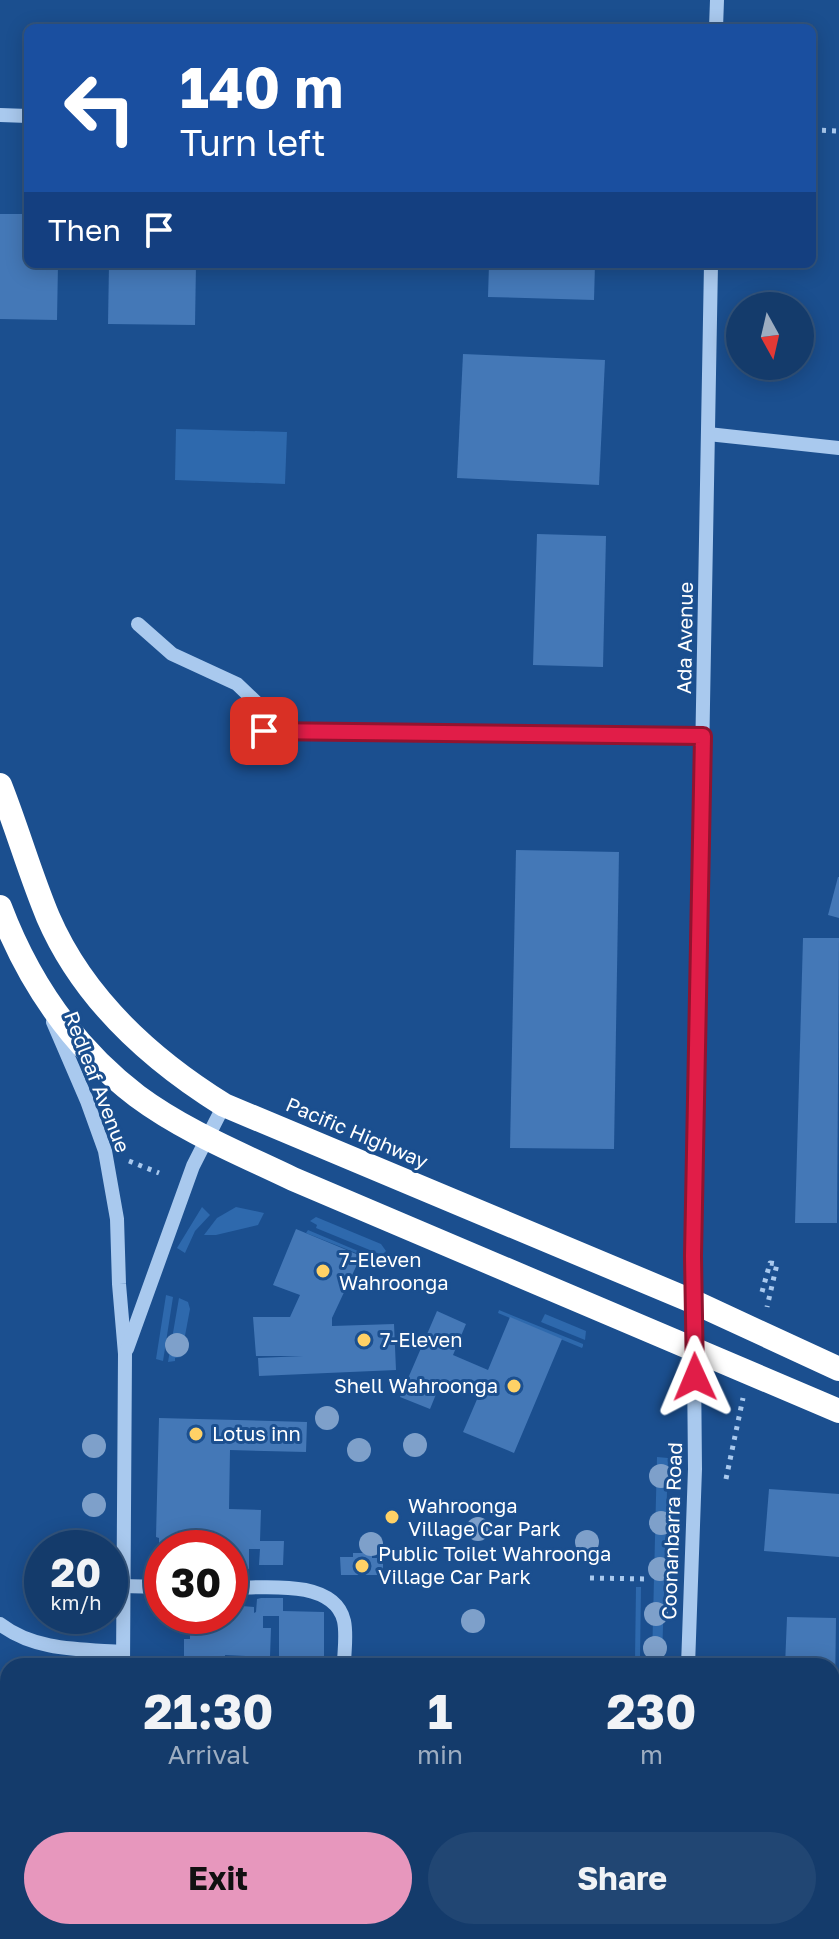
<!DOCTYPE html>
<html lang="en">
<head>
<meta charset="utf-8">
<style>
  body { margin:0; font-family:"Golos Text",sans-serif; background:#214673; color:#f1f3f6; height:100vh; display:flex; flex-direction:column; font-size:30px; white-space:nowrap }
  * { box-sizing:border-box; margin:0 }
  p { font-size:26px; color:#9dadc1 }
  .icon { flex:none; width:44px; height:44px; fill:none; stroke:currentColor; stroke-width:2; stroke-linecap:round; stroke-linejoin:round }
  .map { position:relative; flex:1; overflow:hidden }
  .side { position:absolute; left:0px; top:1658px; width:840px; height:282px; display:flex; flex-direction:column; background:#143b6b; border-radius:24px 24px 0 0; box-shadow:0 4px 20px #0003,0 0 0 2px #33557e }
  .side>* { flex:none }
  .banner { position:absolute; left:24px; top:24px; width:792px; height:244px; border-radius:12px; box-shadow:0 4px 20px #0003,0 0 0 2px #33557e; background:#1a4fa0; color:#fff; overflow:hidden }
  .needle { width:52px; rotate:172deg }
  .tools { position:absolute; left:726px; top:292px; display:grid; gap:16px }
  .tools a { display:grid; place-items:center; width:88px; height:88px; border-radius:50%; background:#143b6b; box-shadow:0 4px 20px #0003,0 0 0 2px #33557e; font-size:40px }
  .speed { position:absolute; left:24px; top:1530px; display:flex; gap:16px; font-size:40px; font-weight:700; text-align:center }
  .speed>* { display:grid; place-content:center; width:104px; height:104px; border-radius:50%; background:#143b6b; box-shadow:0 4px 20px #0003,0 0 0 2px #33557e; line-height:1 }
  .speed small { font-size:20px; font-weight:400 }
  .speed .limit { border:12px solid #d22; background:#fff; color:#111 }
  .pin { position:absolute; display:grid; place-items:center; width:68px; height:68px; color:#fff; margin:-34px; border-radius:16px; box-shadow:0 4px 12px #0006 }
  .me { position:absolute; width:88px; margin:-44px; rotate:359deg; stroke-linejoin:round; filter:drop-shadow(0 0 6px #0008) }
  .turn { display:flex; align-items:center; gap:28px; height:168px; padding:0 24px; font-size:36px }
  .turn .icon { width:104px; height:104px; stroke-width:2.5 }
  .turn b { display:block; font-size:56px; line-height:68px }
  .then { display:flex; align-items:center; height:76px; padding:0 24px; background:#0003; gap:16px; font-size:30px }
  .eta { display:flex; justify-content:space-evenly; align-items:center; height:136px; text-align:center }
  .eta b { font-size:48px; font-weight:700; line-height:56px }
  .button { display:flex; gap:16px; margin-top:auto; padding:16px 24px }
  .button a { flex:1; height:92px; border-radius:48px; background:#e797bd; color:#111; font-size:32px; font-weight:700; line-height:92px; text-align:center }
  .button a+a { background:#214673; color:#f1f3f6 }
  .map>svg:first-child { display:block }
  .green { fill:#2e69ad }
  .building { fill:#4478b7 }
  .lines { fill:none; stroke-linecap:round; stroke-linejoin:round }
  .path { stroke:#a9c9ee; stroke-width:5; stroke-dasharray:4 6; stroke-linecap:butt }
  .minor { stroke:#a9c9ee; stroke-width:14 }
  .highway { stroke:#fff; stroke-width:24 }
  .tree { fill:#7ea0ca }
  .route-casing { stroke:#92132f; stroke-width:20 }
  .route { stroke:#e11d48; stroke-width:14 }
  .poi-dot { fill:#ffd166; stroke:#1b4f8f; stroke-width:3 }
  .labels { text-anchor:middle; stroke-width:6; stroke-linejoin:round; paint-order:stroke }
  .street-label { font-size:20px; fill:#fff; stroke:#1b4f8f }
  .poi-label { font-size:20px; fill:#fff; stroke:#1b4f8f; text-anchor:start }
</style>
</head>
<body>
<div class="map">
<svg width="839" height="1939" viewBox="0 0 839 1939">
  <rect width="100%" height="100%" fill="#1b4f8f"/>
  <g class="green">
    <polygon points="176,429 287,432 285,484 175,480"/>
    <polygon points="202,1207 210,1215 195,1231 185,1253 177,1248"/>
    <polygon points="236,1207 264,1213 258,1225 216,1235 204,1235 217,1218"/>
    <polygon points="316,1217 381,1244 386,1251 382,1255 316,1228 317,1225 310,1221"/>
    <polygon points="308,1230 377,1259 376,1261 306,1233"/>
    <polygon points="166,1295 173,1297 163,1361 156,1359"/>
    <polygon points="179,1298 188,1302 190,1309 181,1357 175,1358 175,1361 168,1362"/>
    <polygon points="499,1310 583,1344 583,1346 582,1348 498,1313"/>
    <polygon points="545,1314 586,1331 585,1340 541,1322"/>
    <polygon points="657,1457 668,1458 662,1660 652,1660"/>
    <polygon points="636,1587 641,1587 640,1659 635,1659"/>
  </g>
  <g class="building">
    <polygon points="0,214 28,214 28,264 58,264 57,320 0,319"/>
    <polygon points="109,264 196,264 195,325 108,324"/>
    <polygon points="489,264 595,264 594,300 488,297"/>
    <polygon points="463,354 605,360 599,485 457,478"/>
    <polygon points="537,534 606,536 603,667 533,665"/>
    <polygon points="516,850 619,852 614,1149 510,1148"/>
    <polygon points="838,877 839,877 839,918 828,915"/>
    <polygon points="803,938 839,938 837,1223 795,1223"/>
    <polygon points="296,1229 361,1256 332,1318 332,1326 394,1324 396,1370 259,1376 258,1358 303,1356 256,1356 253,1317 290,1317 300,1295 273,1285"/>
    <polygon points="437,1311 466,1324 453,1355 488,1370 510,1317 562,1339 514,1453 463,1432 478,1397 441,1382 430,1409 400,1397"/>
    <polygon points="159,1418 307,1422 306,1452 230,1450 229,1509 261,1510 260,1541 284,1541 283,1565 259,1565 260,1549 249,1549 249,1569 230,1568 230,1548 162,1548 162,1561 159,1557 159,1538 156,1537"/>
    <polygon points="769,1489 839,1494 839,1557 764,1551"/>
    <polygon points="353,1553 372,1553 372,1558 383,1558 383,1575 341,1575 340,1557 353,1557"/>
    <polygon points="261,1598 283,1598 283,1611 324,1612 324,1666 279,1666 279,1616 263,1616 263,1628 271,1628 270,1657 225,1655 226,1666 169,1666 169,1663 184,1663 184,1639 190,1639 190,1616 230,1616 230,1605 254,1607 254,1613 256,1612 257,1599"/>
    <polygon points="787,1617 836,1618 835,1690 839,1690 839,1754 832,1753 832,1666 785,1666"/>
    <polygon points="8,1871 8,1932 80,1932 79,1939 0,1939 0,1877"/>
    <polygon points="149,1932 236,1932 236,1939 148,1939"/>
    <polygon points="246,1932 268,1932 268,1936 285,1936 285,1932 327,1932 327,1939 246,1939"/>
    <polygon points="354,1932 422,1932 421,1939 354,1939"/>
    <rect x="432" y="1932" width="53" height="7"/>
    <polygon points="494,1932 632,1932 632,1939 493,1939"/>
  </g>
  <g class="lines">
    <g class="path">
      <polyline points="812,130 839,131"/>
      <polyline points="129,1161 159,1173"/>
      <polyline points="762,1292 770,1263 777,1264 767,1307"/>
      <polyline points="726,1479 743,1398"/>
      <polyline points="590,1578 648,1579"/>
      <polyline points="426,1939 427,1932"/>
      <polyline points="487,1939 487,1932"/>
    </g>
    <g class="minor">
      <polyline points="716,28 717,0"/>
      <polyline points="0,115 28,116"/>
      <polyline points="708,434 839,448"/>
      <polyline points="138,624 172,654 237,684 260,706 264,731 703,736"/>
      <polyline points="53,1022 87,1101 105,1151 117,1219 119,1284 125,1354 123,1666"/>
      <polyline points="127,1349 193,1166 224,1105"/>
      <polyline points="122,1586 162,1587"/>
      <path d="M230 1588C262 1588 334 1578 344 1621 347 1635 344 1652 344 1666"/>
      <path d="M0 1624C35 1651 81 1649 123 1652"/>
      <polyline points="688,1666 695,1469 693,1256 711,264"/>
      <polyline points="118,1939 118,1932"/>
      <polyline points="340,1939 340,1932"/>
      <polyline points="676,1939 676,1932"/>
    </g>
    <g class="highway">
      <path d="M0 785C17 828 30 874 48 917 83 998 150 1059 224 1105L694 1302 839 1369"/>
      <path d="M0 907C28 981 73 1047 137 1096 184 1131 241 1154 293 1179L839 1411"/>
    </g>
  </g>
  <g class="tree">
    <circle cx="177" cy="1345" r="12"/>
    <circle cx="327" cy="1418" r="12"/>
    <circle cx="415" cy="1445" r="12"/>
    <circle cx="94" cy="1446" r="12"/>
    <circle cx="359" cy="1450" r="12"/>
    <circle cx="661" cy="1476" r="12"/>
    <circle cx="94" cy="1505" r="12"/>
    <circle cx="661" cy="1523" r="12"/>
    <circle cx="478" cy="1529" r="12"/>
    <circle cx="587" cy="1542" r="12"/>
    <circle cx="371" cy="1544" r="12"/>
    <circle cx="660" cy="1569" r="12"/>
    <circle cx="656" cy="1614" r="12"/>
    <circle cx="473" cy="1621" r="12"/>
    <circle cx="655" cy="1648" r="12"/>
  </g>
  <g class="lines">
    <g class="route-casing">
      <polyline id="route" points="264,731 703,736 693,1256 695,1377"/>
    </g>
    <use href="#route" class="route"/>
  </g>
  <g class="poi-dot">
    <circle cx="323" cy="1271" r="8"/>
    <circle cx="364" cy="1340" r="8"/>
    <circle cx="514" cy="1386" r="8"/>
    <circle cx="196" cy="1434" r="8"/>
    <circle cx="392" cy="1517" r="8"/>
    <circle cx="362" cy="1566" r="8"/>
  </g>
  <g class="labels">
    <g class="street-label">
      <text transform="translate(685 638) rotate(-89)" y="7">Ada Avenue</text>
      <text transform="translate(97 1082) rotate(69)" y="7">Redleaf Avenue</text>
      <text transform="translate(357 1133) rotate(23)" y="7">Pacific Highway</text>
      <text transform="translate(672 1531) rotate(-88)" y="7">Coonanbarra Road</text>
    </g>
    <g class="poi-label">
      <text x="339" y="1267">7-Eleven<tspan x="339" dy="23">Wahroonga</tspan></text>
      <text x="380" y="1347">7-Eleven</text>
      <text x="498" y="1393" text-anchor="end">Shell Wahroonga</text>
      <text x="212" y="1441">Lotus inn</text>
      <text x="408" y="1513">Wahroonga<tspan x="408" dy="23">Village Car Park</tspan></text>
      <text x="378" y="1561">Public Toilet Wahroonga<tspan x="378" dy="23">Village Car Park</tspan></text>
    </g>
  </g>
</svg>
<div class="tools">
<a><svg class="needle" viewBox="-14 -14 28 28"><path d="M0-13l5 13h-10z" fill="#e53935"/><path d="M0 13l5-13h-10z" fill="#9dadc1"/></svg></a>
</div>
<div class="speed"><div>20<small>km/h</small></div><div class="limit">30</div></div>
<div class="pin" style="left:264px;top:731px;background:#d93025"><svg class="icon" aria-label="arrive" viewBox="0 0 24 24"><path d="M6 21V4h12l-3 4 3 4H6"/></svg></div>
<svg class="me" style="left:695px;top:1377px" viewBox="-20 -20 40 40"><path d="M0-17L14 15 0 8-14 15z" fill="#e11d48" stroke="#fff" stroke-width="4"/></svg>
<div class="banner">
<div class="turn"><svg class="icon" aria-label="left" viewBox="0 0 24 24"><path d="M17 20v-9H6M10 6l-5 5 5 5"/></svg><div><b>140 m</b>Turn left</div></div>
<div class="then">Then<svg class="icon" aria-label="arrive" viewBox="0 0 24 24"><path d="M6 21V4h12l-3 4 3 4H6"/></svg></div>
</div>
<section class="side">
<div class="eta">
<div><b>21:30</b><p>Arrival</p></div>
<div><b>1</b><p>min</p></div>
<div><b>230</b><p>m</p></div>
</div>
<div class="button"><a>Exit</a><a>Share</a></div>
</section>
</div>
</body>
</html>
